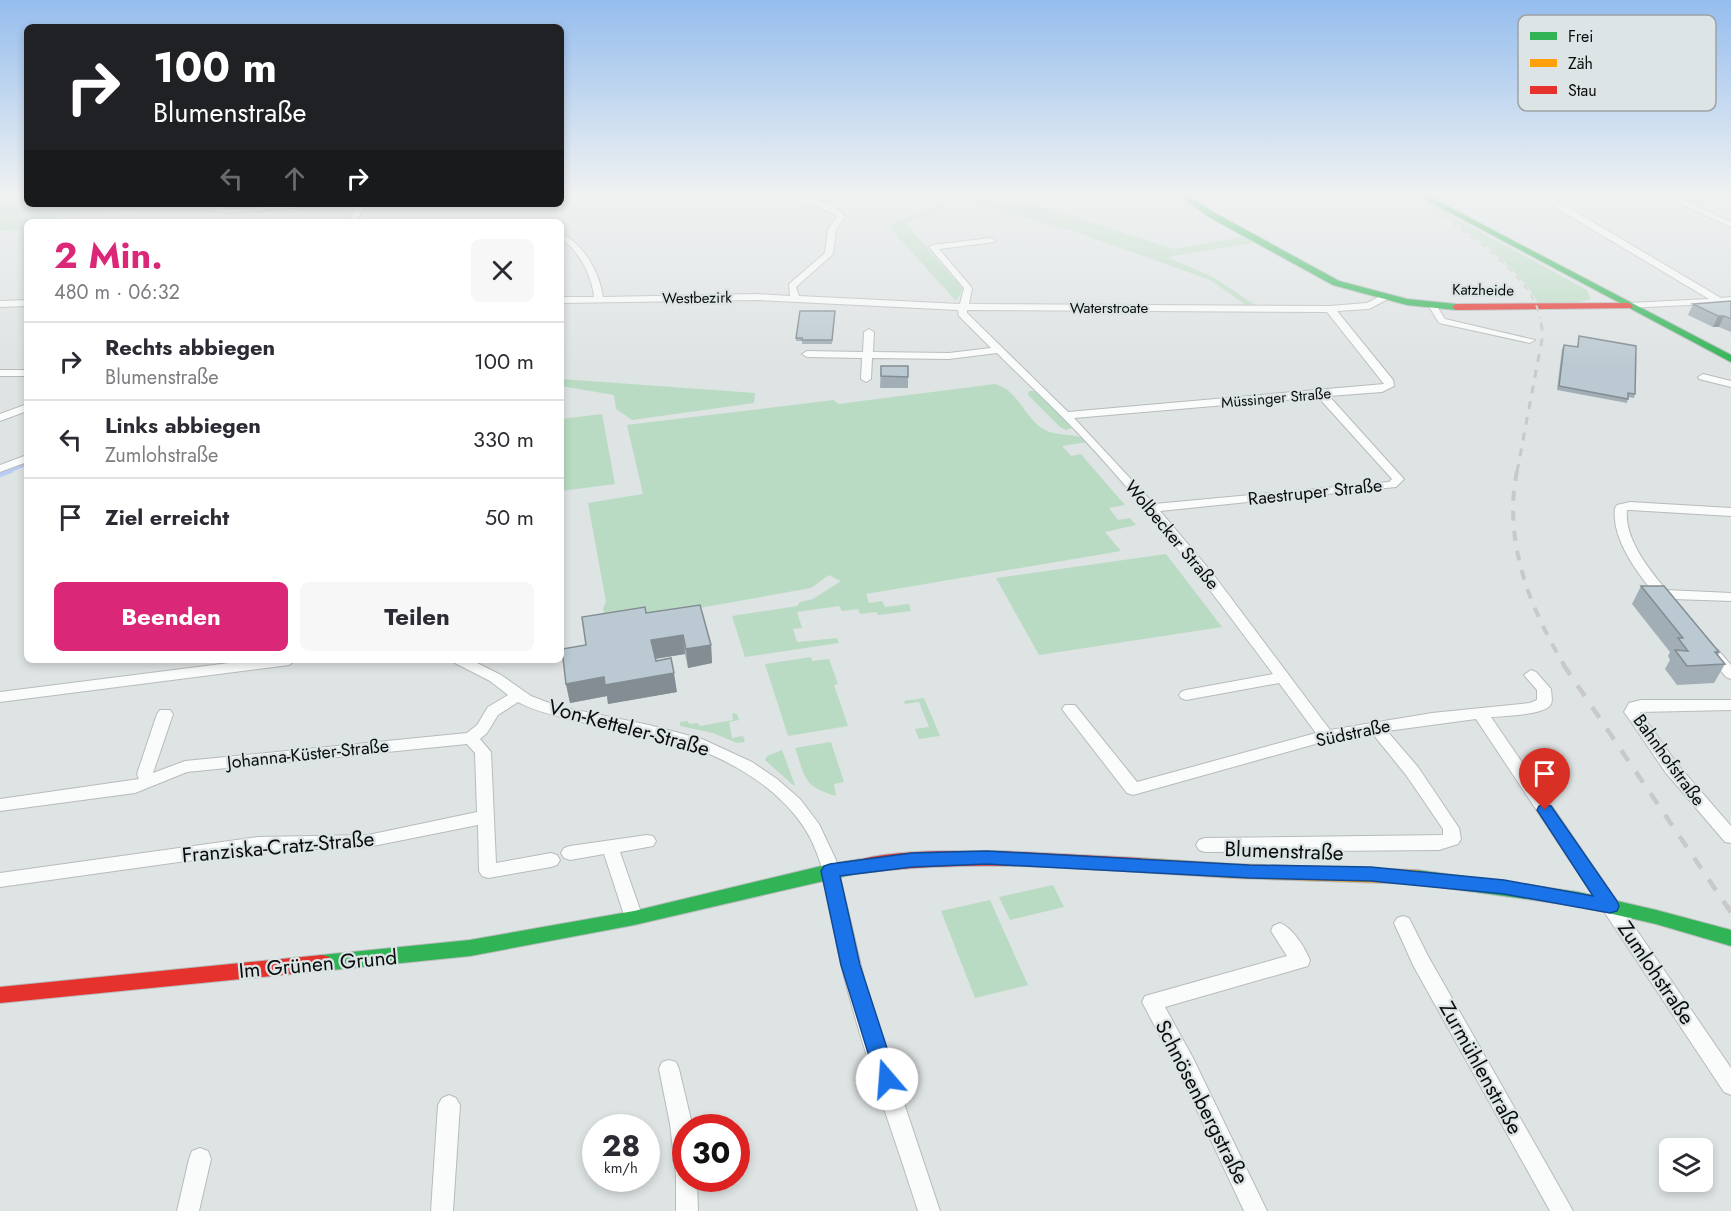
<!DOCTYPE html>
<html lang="de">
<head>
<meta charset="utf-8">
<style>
  body { margin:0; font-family:Jost,sans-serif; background:#f7f7f7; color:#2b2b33; height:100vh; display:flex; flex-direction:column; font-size:22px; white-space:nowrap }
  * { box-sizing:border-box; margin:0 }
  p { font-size:20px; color:#7c7c81 }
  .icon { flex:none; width:33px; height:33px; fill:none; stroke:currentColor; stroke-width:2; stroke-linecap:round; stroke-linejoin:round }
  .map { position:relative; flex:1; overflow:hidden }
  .drawer { position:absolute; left:24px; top:219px; width:540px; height:444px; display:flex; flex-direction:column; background:#fff; border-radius:9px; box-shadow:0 3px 9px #0003 }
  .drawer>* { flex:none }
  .hud { position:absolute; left:24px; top:24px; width:540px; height:183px; border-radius:9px; box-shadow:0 3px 9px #0003; background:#202124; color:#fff; overflow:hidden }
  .tools { position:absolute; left:1659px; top:1138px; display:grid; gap:12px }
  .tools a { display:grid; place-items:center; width:54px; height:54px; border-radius:9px; background:#fff; box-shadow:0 3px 9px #0003; font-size:30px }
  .speed { position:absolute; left:582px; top:1114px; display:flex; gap:12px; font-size:30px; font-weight:700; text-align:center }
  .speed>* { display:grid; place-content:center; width:78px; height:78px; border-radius:50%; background:#fff; box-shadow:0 3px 9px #0003; line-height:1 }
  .speed small { font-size:15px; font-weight:400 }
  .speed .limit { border:9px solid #d22; background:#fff; color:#111 }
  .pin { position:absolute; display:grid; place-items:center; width:51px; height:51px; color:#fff; margin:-62px -26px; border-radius:50% 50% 50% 0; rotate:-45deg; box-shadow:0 0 6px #0007 }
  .pin .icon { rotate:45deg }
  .me { position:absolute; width:66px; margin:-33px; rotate:342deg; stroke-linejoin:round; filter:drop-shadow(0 0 4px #0008) }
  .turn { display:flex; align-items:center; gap:21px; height:126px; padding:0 30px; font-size:27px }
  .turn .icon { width:78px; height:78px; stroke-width:2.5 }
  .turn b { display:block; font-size:42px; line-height:51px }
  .lanes { display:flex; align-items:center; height:57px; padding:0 30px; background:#0003; justify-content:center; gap:30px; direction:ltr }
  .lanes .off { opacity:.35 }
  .round { display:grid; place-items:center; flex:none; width:63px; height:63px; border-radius:9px; background:#f7f7f7 }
  .headline { display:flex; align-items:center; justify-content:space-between; height:102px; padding:0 30px }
  h1 { font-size:36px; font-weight:700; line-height:45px; color:#db2777 }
  .action { display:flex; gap:12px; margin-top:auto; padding:12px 30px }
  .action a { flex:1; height:69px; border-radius:9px; background:#db2777; color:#fff; font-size:24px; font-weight:700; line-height:69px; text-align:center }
  .action a+a { background:#f7f7f7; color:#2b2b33 }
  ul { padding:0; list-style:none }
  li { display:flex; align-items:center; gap:18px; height:78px; padding:0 30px; border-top:2px solid #e1e1e2 }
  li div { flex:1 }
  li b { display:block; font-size:22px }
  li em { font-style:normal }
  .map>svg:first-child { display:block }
  .green { fill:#badbc3 }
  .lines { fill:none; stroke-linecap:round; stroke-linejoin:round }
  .stream-far1 { stroke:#b8cbf7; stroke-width:3 }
  .stream { stroke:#b8cbf7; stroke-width:4 }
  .street-casing { stroke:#b8bbbb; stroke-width:2 }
  .fast-casing { stroke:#b8bbbb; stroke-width:2 }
  .slow-casing { stroke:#b8bbbb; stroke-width:2 }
  .jam-casing { stroke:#b8bbbb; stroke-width:2 }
  .street { fill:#fafbfb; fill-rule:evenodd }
  .fast { fill:#30b455; fill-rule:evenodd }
  .slow { fill:#ff9f0a; fill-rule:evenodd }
  .jam { fill:#e5322d; fill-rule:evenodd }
  .rail-far4 { stroke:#c8c9c9; stroke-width:2; stroke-dasharray:6 6; stroke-linecap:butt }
  .rail-far3 { stroke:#c8c9c9; stroke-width:3; stroke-dasharray:8 8; stroke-linecap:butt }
  .rail-far2 { stroke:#c8c9c9; stroke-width:4; stroke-dasharray:10 10; stroke-linecap:butt }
  .rail-far1 { stroke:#c8c9c9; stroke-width:4.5; stroke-dasharray:13 13; stroke-linecap:butt }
  .rail { stroke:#c8c9c9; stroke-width:5; stroke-dasharray:16 16; stroke-linecap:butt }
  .wall { fill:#a1aeb5 }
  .shaded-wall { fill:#838d93 }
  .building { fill:#bbcad2; stroke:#838d93; stroke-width:1.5 }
  .route { fill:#1a73e8; stroke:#114b97; stroke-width:1.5 }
  .labels { text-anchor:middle; stroke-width:4.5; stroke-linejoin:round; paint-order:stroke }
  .far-street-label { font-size:15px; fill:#0a0c0d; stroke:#dce4e5 }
  .street-label { font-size:18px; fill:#0a0c0d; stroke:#dce4e5 }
  .near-street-label { font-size:21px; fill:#0a0c0d; stroke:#dce4e5 }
  .key { fill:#dce4e5; stroke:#9da3a4; stroke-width:1.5 }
  .key-label { font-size:16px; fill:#0a0c0d }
</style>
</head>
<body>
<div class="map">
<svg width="1731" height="1211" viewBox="0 0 1731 1211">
  <rect width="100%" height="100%" fill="#dee3e3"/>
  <g class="green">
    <polygon points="0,195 27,195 27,204 214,204 58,215 51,222 27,222 27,229 0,231"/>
    <polygon points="964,195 1027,195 1036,205 1174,249 1242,237 1254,243 1167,257 1213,277 1255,305 1246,305 1210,280 1076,232 960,199 959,197"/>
    <path d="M1417 197 1587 290 1591 299 1577 303 1539 304C1510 256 1462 228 1417 197Z"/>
    <polygon points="951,200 956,201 905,223 963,289 956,301 888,226"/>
    <polygon points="561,379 755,393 754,403 632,420 616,409 614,395 561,386"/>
    <path d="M995 384C1018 390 1024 417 1043 429 1058 438 1077 431 1087 442L1062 446 1071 456 1081 454 1085 459 1125 505 1109 508 1118 520 1130 518 1136 525 1105 532 1121 551 866 594 869 603 882 601 885 607 909 604 911 611 878 615 876 612 860 614 858 609 842 611 839 606 797 612 802 628 793 629 797 642 837 638 839 643 745 657 732 616 797 606 800 602 813 599 841 581 829 575 811 588 621 622 604 614 603 608 606 602 588 503 643 494 627 425 834 400 838 404Z"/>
    <polygon points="1029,391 1036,391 1072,428 1066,430 1060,427 1028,395"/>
    <polygon points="602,414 615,484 561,491 561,419"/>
    <polygon points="1166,554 1222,627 1039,655 996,578"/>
    <polygon points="811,657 812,661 829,659 838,684 834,685 848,726 788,736 765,664"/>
    <polygon points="924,698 940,736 919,739 915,729 929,727 919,702 905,704 904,701"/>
    <polygon points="732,713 737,714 739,720 729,722 732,738 743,736 745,742 737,743 713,733 680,726 680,722 688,721 689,724 698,723 700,726 733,720"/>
    <path d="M831 742 844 782 834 784 836 796C803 786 806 779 795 748Z"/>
    <polygon points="782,750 795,785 793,785 765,760 767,756"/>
    <polygon points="1053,885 1064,907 1010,920 999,897"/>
    <polygon points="990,900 1028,985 975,998 941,911"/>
  </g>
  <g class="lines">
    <polyline class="stream-far1" points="7,472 27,464"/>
    <polyline class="stream" points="0,475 11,471"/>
    <g class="street-casing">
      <g id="street">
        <path d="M773 195C796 195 829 199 845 216L836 230 833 254 796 287 799 296 960 304 964 288 929 247 933 245 991 238 995 240 994 242 939 249 972 288 969 304 1330 306 1367 303 1382 295H1388V299L1369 309 1337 311 1393 380 1394 386 1382 392 1329 396 1402 477 1404 479 1396 487 1160 511 1213 574 1330 730 1432 713 1530 703 1537 700V690L1524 675 1531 670 1536 672 1551 689C1551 693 1553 700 1551 704 1546 715 1503 716 1491 717L1731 1068V1095L1724 1092 1476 719 1387 731 1418 767 1459 828 1461 839 1458 844 1439 850 1205 852 1199 850 1196 845 1199 840 1205 838 1443 835V829L1406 775 1372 733 1326 741 1133 795 1127 793 1065 713 1062 709 1065 705H1075L1137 782 1316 733 1279 683 1186 700 1181 698 1179 695 1181 692 1186 690 1273 674C1211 591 1149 508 1078 433 1052 406 1024 380 997 353L949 359 872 358 871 379 866 382 861 379 862 358 807 357 802 354 807 351 863 352 864 332 869 329 874 332 873 352 949 353 991 348 959 316 958 310 757 300 561 303V297H594C592 276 579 250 561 239V234C583 242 600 274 603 297L757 294 790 296 789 284 825 253 828 230 837 216 818 207ZM967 310 1327 312 1384 384 1068 412 967 313ZM1318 397 1392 479 1389 482 1154 504 1074 418Z"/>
        <polygon points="1661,195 1671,195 1731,222 1731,227"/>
        <polygon points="1548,199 1554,199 1721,298 1731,297 1731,303 1626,308 1625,306 1629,303 1709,299 1548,203"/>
        <polygon points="214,204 222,204 220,207 230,209 322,204 318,206 230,213 213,211"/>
        <polygon points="357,204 365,204 357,222 349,222"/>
        <polygon points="27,300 27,306 0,307 0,301"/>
        <polygon points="1429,303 1435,303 1445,319 1535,340 1530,343 1439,323 1428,305"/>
        <rect x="0" y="370" width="27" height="6"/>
        <polygon points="1703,374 1731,381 1731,387 1699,379 1698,377"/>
        <polygon points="27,404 27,411 0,421 0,414"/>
        <polygon points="27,455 27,462 0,472 0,465"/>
        <path d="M1630 502 1731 508V516L1630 510H1627C1624 539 1649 569 1666 590L1731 593V601L1673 599 1672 603H1662C1642 579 1611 542 1615 508L1617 505Z"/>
        <polygon points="1713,648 1718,650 1731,665 1731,679 1726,677 1706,653"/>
        <polygon points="253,660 296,660 289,665 0,702 0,692"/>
        <path d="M453 660H471L501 675 531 696 557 706 649 725 702 739 752 762 777 779 800 799 819 824 836 860 868 995 940 1211H918C892 1129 861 1048 841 964 830 920 830 869 805 829 784 796 749 772 714 756 667 734 615 731 565 718 549 714 532 710 518 702L498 715 487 733 480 739 491 752 496 863 551 853 557 855 560 860 557 865 551 867 488 878 482 876 479 871 478 825 368 847 258 851 0 887V873L258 837 368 835 477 812 475 753 467 744 187 772 135 793 0 811V799L139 779 137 774 157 714 160 710H170L173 714 153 773 185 761 467 733 477 725 488 707 508 695 490 681 455 663Z"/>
        <polygon points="1641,700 1731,700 1731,710 1640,712 1678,765 1731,826 1731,843 1725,842 1666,773 1627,716 1624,712 1629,703"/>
        <polygon points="647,835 653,836 656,841 653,846 620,852 643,918 640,923 634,925 628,923 625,918 604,854 570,860 564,858 561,853 564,848 570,846"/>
        <polygon points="1403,916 1409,918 1428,956 1573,1211 1550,1211 1414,967 1394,923 1397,918"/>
        <path d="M1280 923C1293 928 1305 948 1310 960L1308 966 1165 1007 1193 1058 1267 1211H1244L1179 1072 1142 1002 1145 996 1152 994 1287 956 1271 931 1273 926Z"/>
        <polygon points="669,1060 676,1062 679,1069 692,1124 692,1128 686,1128 686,1179 697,1179 698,1211 676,1211 676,1175 670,1124 659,1069 662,1062"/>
        <polygon points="449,1095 456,1098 460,1105 453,1211 431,1211 438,1105 442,1098"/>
        <polygon points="200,1148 208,1151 211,1159 199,1211 177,1211 189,1159 192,1151"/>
      </g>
    </g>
    <g class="fast-casing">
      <g id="fast">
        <polygon points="1178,195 1187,195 1215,213 1339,281 1407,299 1456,304 1460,307 1456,310 1407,305 1333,285 1209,217"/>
        <polygon points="1417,195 1426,195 1731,355 1731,362"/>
        <polygon points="861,859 867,861 870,866 867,871 634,925 470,956 322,971 315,969 313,963 315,957 322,955 470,940 634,911 830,864"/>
        <polygon points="1417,870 1578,892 1656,910 1731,930 1731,946 1656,924 1578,906 1417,884 1411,882 1408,877 1411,872"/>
      </g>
    </g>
    <g class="slow-casing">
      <polygon id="slow" points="1139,858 1233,864 1417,870 1423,872 1426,877 1423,882 1417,884 1233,878 1139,872 1133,870 1130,865 1133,860"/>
    </g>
    <g class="jam-casing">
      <g id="jam">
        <polygon points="1629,303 1633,306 1632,308 1456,310 1452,307 1456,304"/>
        <path d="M1000 851 1139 858 1145 860 1148 865 1145 870 1139 872C1046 866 954 861 861 873L855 871 852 866 855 861C893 849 959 851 1000 851Z"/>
        <polygon points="322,955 329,957 331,963 329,969 322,971 0,1003 0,987"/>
      </g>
    </g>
    <use href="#street" class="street"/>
    <use href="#fast" class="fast"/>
    <use href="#slow" class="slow"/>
    <use href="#jam" class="jam"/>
    <path class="rail-far4" d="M1412 195C1451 224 1531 269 1540 318"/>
    <polyline class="rail-far3" points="1517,472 1543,334 1540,317"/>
    <path class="rail-far2" d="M1517 471C1503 541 1529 606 1564 665"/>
    <polyline class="rail-far1" points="1563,664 1728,908"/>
    <polyline class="rail" points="1727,906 1731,912"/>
  </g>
  <g class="wall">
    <polygon points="1731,301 1731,332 1719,327 1713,327 1688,315 1693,304"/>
    <polygon points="835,311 832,344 802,344 802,341 796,341 796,338"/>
    <polygon points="1579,336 1635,394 1634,398 1628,397 1627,403 1557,390 1562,349 1564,345 1577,347"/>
    <polygon points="881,366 908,366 908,388 880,388"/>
    <polygon points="1641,586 1719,652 1718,656 1725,664 1714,683 1677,685 1665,669 1670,660 1668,656 1670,652 1632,604"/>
    <polygon points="646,613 711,645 712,663 688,668 685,654 655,659 656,661 677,692 608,704 607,696 570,703 566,684 586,645"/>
  </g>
  <g class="shaded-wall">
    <polygon points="1718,316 1724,316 1719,327 1713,327"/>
    <polygon points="683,635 685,654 654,659 651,640"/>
    <polygon points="711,645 712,663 688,668 686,649"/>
    <polygon points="674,673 677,692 608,704 607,696 570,703 566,684 604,677"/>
  </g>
  <g class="building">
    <polygon points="1731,301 1731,319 1724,316 1718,316 1693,304"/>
    <polygon points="800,311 835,311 832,340 802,340 802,338 796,338"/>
    <polygon points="1579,336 1636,346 1635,394 1628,393 1628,399 1559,386 1564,345 1578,347"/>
    <polygon points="881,366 908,366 908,377 881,376"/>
    <polygon points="1641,586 1664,586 1719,652 1715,652 1725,664 1687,666 1675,650 1688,651 1678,638 1683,638"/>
    <polygon points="700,605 711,645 686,649 683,635 651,640 656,661 671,658 674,673 605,685 604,677 566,684 562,649 586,645 582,617 645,607 646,613"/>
  </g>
  <linearGradient id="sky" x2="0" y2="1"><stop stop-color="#95bdee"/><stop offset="0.53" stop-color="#f0f2f2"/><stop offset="1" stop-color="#f0f2f2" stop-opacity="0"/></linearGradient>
  <rect width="1731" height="365" fill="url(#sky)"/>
  <polygon class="route" points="1545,804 1551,806 1617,901 1619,906 1617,911 1610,913 1504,894 1371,881 1249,878 987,864 912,867 840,876 860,965 897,1079 894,1086 887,1089 879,1086 876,1079 841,965 821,871 824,866 830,864 912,853 987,851 1249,865 1371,867 1504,880 1593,896 1537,810 1539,806"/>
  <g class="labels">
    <g class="far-street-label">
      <text transform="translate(1483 290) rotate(1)" y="5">Katzheide</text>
      <text transform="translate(697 298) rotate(-1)" y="5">Westbezirk</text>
      <text x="1109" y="313">Waterstroate</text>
      <text transform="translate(1276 398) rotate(-5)" y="5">Müssinger Straße</text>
    </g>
    <g class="street-label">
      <text transform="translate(1315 492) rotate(-6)" y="6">Raestruper Straße</text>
      <text transform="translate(1172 535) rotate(50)" y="6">Wolbecker Straße</text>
      <text transform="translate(1353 733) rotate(-12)" y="6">Südstraße</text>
      <text transform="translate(308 754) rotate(-6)" y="6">Johanna-Küster-Straße</text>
      <text transform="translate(1669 760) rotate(54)" y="6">Bahnhofstraße</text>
    </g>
    <g class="near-street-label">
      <text transform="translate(629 728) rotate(15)" y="7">Von-Ketteler-Straße</text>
      <text transform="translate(278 847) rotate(-5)" y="7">Franziska-Cratz-Straße</text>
      <text transform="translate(1284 851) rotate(2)" y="7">Blumenstraße</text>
      <text transform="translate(318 964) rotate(-5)" y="7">Im Grünen Grund</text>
      <text transform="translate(1656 973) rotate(56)" y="7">Zumlohstraße</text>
      <text transform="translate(1481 1068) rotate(61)" y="7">Zurmühlenstraße</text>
      <text transform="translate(1202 1102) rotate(63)" y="7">Schnösenbergstraße</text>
    </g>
  </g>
  <rect x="1518" y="15" width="198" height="96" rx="9" class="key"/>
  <rect x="1530" y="32" width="27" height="8" fill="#30b455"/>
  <rect x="1530" y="59" width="27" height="8" fill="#ff9f0a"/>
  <rect x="1530" y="86" width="27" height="8" fill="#e5322d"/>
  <g class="key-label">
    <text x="1568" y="42">Frei</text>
    <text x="1568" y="69">Zäh</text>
    <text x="1568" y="96">Stau</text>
  </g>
</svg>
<div class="tools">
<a><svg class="icon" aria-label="layers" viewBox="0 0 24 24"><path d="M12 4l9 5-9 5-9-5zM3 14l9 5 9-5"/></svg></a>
</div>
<div class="speed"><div>28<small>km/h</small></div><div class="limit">30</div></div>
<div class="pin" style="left:1545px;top:810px;background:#d93025"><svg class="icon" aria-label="arrive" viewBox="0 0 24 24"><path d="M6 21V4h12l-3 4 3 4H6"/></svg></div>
<svg class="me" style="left:887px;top:1079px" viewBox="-20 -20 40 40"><circle r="19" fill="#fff"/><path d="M0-13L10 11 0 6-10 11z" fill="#1a73e8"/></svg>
<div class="hud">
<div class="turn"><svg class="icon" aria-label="right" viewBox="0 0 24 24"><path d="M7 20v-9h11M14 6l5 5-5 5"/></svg><div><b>100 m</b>Blumenstraße</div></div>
<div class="lanes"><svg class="icon off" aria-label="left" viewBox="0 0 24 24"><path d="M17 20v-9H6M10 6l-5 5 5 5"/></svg><svg class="icon off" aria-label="ahead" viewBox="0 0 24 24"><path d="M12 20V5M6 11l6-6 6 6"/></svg><svg class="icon" aria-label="right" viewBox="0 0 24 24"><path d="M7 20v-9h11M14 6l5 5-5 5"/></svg></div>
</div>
<section class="drawer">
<div class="headline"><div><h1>2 Min.</h1><p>480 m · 06:32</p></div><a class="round"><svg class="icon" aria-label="close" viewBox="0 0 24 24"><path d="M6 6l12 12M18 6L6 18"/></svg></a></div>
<ul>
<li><svg class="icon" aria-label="right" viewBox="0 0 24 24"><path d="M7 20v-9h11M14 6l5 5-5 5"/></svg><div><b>Rechts abbiegen</b><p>Blumenstraße</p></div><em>100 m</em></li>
<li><svg class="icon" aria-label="left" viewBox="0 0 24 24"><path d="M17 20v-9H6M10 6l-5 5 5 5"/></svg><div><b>Links abbiegen</b><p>Zumlohstraße</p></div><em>330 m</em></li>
<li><svg class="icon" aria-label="arrive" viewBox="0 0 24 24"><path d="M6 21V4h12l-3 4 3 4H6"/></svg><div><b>Ziel erreicht</b></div><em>50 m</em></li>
</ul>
<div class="action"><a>Beenden</a><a>Teilen</a></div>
</section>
</div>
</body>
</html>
